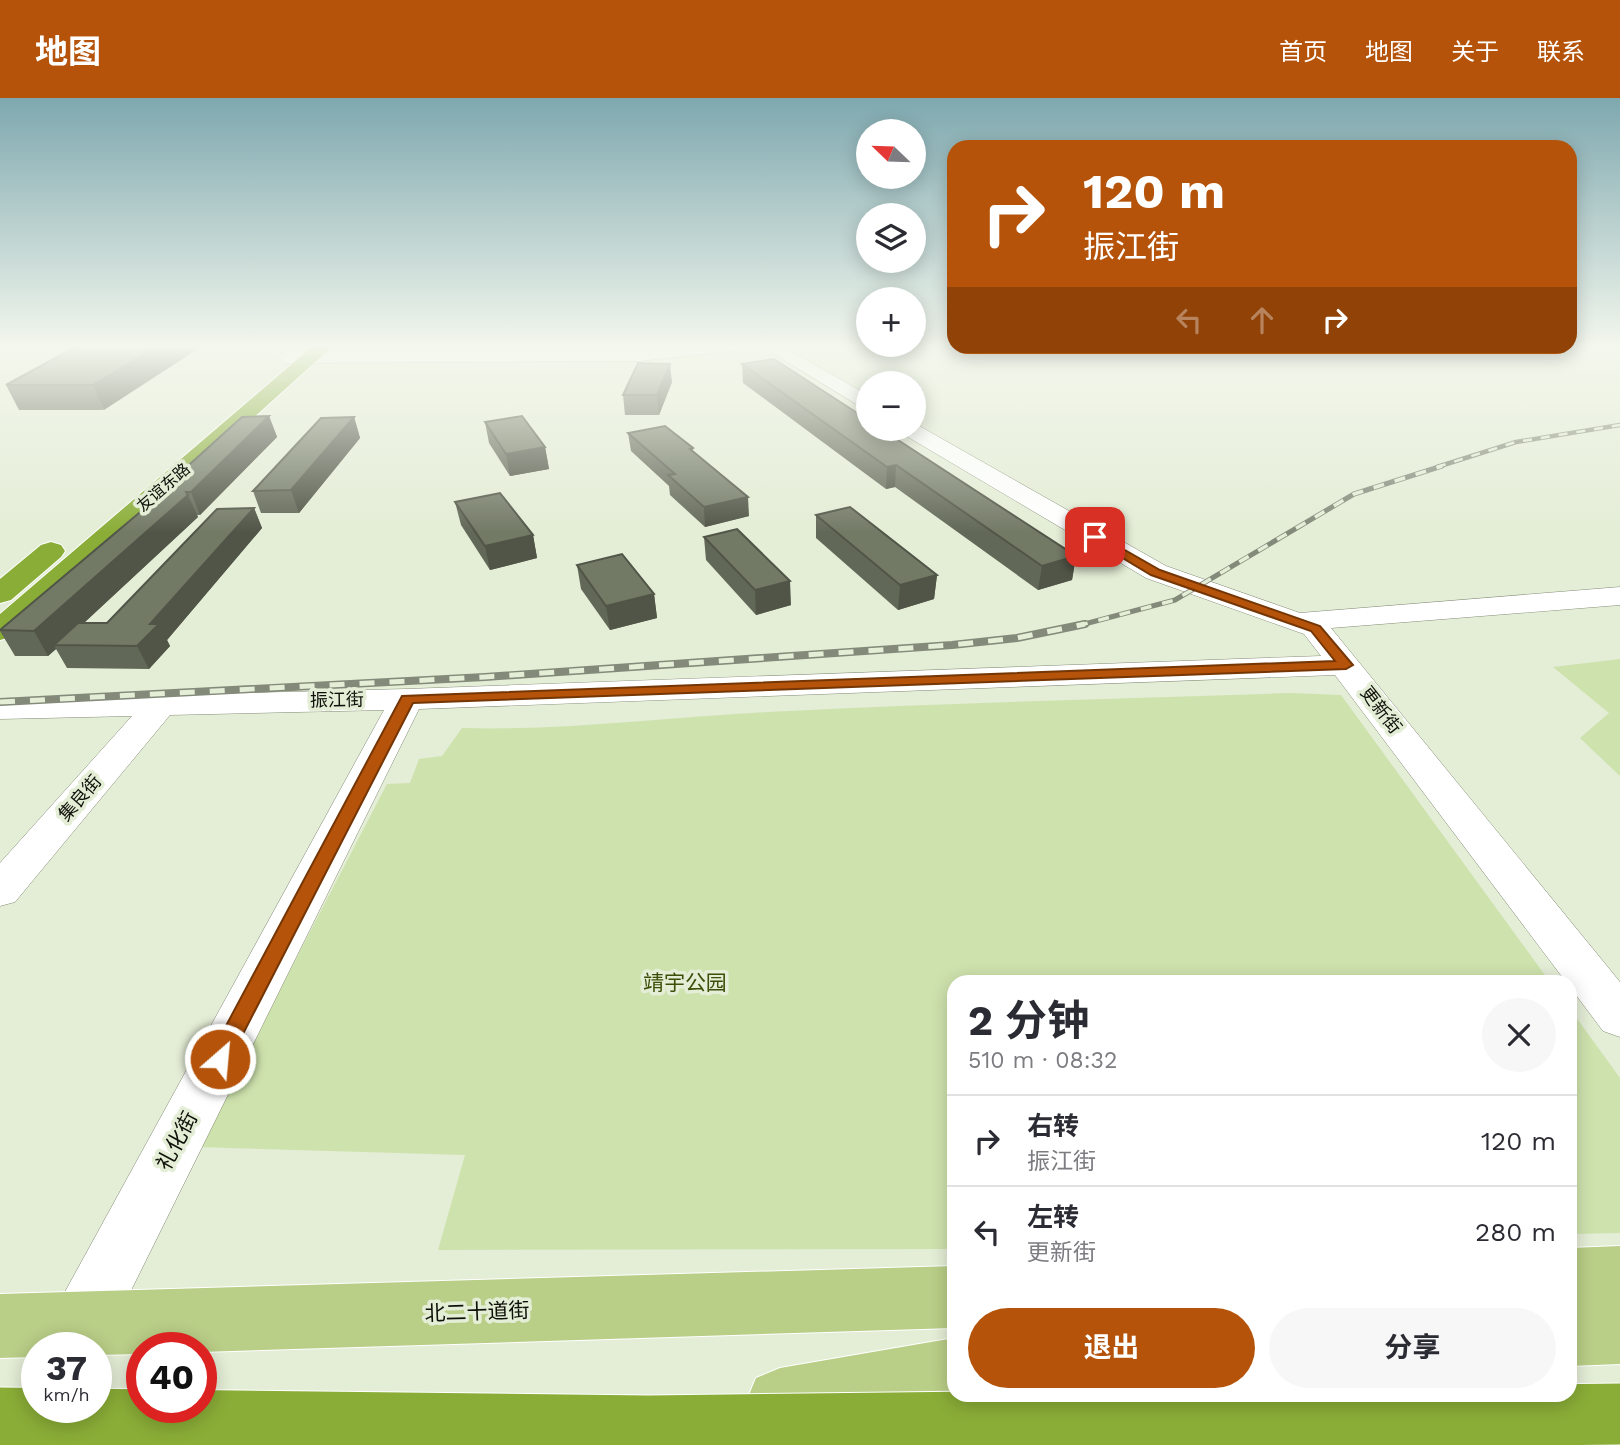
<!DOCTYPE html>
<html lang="zh">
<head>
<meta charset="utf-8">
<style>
  body { margin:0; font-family:"Work Sans","Noto Sans SC",sans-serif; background:#f7f7f7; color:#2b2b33; height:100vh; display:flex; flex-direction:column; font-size:26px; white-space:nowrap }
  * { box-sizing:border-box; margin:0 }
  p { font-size:23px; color:#7c7c81 }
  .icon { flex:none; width:38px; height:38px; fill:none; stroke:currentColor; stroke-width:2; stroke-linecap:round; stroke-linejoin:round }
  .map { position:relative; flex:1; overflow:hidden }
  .panel { position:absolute; left:947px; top:877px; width:630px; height:427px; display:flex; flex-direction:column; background:#fff; border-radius:21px; box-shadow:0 4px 18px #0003 }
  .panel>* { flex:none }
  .guide { position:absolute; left:947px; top:42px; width:630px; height:214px; border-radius:21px; box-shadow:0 4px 18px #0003; background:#b45309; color:#fff; overflow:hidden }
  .needle { width:46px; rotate:293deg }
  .buttons { position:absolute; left:856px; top:21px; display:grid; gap:14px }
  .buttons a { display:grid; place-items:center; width:70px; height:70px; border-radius:50%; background:#fff; box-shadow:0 4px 18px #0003; font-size:35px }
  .speed { position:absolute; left:21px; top:1234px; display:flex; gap:14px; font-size:35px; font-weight:700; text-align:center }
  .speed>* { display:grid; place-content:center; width:91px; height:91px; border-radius:50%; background:#fff; box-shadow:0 4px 18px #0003; line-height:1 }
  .speed small { font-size:18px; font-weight:400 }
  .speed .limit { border:10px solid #d22; background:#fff; color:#111 }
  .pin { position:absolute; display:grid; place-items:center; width:60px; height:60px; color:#fff; margin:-30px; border-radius:14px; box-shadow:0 4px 10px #0006 }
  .me { position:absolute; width:77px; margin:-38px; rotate:27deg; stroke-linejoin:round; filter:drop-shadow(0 0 5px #0008) }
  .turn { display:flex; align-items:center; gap:24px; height:147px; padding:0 21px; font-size:32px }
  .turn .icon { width:91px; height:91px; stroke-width:2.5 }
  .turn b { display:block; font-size:49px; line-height:60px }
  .lanes { display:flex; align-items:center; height:66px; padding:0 21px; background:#0003; justify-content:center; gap:35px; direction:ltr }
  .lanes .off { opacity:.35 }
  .round { display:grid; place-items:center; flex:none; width:74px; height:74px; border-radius:37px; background:#f7f7f7 }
  .head { display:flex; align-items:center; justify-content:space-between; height:119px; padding:0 21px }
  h1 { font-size:42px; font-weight:700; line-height:52px }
  .button { display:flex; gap:14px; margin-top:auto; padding:14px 21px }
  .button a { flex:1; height:80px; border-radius:42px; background:#b45309; color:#fff; font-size:28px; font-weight:700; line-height:80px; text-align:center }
  .button a+a { background:#f7f7f7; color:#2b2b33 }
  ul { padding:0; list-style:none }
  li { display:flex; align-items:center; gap:21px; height:91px; padding:0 21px; border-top:2px solid #e1e1e2 }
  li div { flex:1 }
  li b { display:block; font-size:26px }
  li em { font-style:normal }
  header { display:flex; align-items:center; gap:42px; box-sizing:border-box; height:98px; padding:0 35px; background:#b45309; color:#fff }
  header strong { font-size:33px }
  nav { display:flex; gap:38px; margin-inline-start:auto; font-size:24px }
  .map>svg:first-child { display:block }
  .green { fill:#cee2ad }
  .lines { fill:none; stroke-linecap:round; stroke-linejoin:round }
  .minor-casing { stroke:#838b77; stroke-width:1 }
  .major-casing { stroke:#fff; stroke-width:2 }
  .highway-casing { stroke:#fff; stroke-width:2 }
  .minor { fill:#fff; fill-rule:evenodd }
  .major { fill:#b9ce87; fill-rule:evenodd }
  .highway { fill:#8aad37; fill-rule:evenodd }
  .rail-far2-casing { stroke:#838a79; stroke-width:4.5 }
  .rail-far1-casing { stroke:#838a79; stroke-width:5 }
  .rail-casing { stroke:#838a79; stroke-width:8 }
  .rail-far2 { stroke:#e4edd6; stroke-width:2.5; stroke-dasharray:9; stroke-linecap:butt }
  .rail-far1 { stroke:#e4edd6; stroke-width:3.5; stroke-dasharray:11; stroke-linecap:butt }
  .rail { stroke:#e4edd6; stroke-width:5; stroke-dasharray:15; stroke-linecap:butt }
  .highway-bridge-casing { stroke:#fff; stroke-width:63; stroke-linecap:butt }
  .highway-bridge { stroke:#8aad37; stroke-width:61 }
  .wall { fill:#626857 }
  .shaded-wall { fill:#505547 }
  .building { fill:#727965; stroke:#505547; stroke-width:2 }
  .route { fill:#b45309; stroke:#753606; stroke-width:2 }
  .labels { text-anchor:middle; stroke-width:7; stroke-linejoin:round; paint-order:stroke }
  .far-street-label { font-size:16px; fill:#0e1109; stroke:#e4edd6 }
  .street-label { font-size:18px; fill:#0e1109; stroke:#e4edd6 }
  .near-park-label { font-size:21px; fill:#3c4f08; stroke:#e4edd6 }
  .near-street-label { font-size:21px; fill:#0e1109; stroke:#e4edd6 }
</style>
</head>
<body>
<header>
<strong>地图</strong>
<nav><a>首页</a><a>地图</a><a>关于</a><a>联系</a></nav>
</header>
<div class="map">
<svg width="1620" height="1347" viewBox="0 0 1620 1347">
  <rect width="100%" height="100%" fill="#e4edd6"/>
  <g class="green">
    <polygon points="1620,561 1620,678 1580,640 1609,615 1553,569"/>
    <path d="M1291 595 1341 597 1550 884H954V1151L438 1152 465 1057 198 1049 387 686 410 685 419 661 442 658 462 630C564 633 666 619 768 614 942 605 1117 601 1291 595Z"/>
    <polygon points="1570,911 1620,980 1620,1135 1570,1136"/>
  </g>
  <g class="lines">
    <g class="minor-casing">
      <g id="minor">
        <polygon points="690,247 749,247 740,252 640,263 286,265 277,259 286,253 640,251"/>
        <polygon points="759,247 780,247 868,297 868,311 861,309"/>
        <path d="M914 325 1166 468 1300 515 1620 489V507L1331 530 1620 884V939L1603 933 1570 889V884H1566L1335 577 419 611 104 1247C92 1252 73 1252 60 1247L51 1225 60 1203 384 612 170 617 15 804 0 808V765L132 618 0 621V601L407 591 1321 558 1304 536 1146 480 903 336 900 331H914Z"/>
      </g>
    </g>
    <g class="major-casing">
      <g id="major">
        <polygon points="1620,1148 1620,1266 1570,1268 1570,1150"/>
        <polygon points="954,1168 954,1230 201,1254 201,1250 142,1250 142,1256 96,1257 96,1250 37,1250 37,1259 0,1260 0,1196"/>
        <polygon points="954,1240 954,1297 976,1297 954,1306 780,1338 756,1328 746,1304 756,1280 780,1270"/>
      </g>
    </g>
    <g class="highway-casing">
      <g id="highway">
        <polygon points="314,247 334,247 11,539 0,542 0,516"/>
        <polygon points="51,444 61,447 65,453 61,459 11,502 0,505 0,481 41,447"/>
      </g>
    </g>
    <use href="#minor" class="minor"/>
    <use href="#major" class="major"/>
    <use href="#highway" class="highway"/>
    <g class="rail-far2-casing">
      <polyline id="rail-far2" points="1437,369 1516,344 1620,327"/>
    </g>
    <g class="rail-far1-casing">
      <polyline id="rail-far1" points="1077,528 1175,502 1354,396 1442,368"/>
    </g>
    <g class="rail-casing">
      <polyline id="rail" points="0,604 485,579 952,547 1017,540 1085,526"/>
    </g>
    <use href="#rail-far2" class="rail-far2"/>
    <use href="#rail-far1" class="rail-far1"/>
    <use href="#rail" class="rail"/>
    <g class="highway-bridge-casing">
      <polyline id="highway-bridge" points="0,1320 649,1328 1620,1316"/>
    </g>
    <use href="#highway-bridge" class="highway-bridge"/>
  </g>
  <g class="wall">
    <polygon points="79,247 104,312 19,312 6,287"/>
    <polygon points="742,266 1076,458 1072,482 1038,492 895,389 886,391 743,285"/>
    <polygon points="672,284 659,317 625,317 623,297"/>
    <polygon points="269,318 277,339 200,417 197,417 198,419 84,525 107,525 254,410 262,430 167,542 170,548 149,571 67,570 56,551 48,558 15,558 0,533 160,398 159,394"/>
    <polygon points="354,319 360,340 299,415 261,415 253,393"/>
    <polygon points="485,324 545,349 549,371 510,378 489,345"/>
    <polygon points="628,335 693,350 693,354 749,418 705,429 670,397 669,388 631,353"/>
    <polygon points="455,404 533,437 537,460 490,472 461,427"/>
    <polygon points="816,417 937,477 934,501 898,512 816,440"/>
    <polygon points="704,439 791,507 756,517 706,462"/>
    <polygon points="577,467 654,496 657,520 610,532 581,491"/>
  </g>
  <g class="shaded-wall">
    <polygon points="159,247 204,247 104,312 93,287"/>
    <polygon points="670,266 672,284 659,317 657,297"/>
    <polygon points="269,318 277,339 200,417 191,394"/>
    <polygon points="354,319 360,340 299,415 291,392"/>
    <polygon points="545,349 549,371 510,378 506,356"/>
    <polygon points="896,367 895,389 886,391 887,369"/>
    <polygon points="188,397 198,419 60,547 54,547 56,551 48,558 34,533"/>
    <polygon points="748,399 749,418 705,429 704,409"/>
    <polygon points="254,410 262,430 167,542 170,548 149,571 137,548 150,526"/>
    <polygon points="533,437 537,460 490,472 485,448"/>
    <polygon points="1076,458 1072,482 1038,492 1042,468"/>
    <polygon points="937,477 934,501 898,512 900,487"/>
    <polygon points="790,483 791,507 756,517 755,492"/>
    <polygon points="654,496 657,520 610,532 606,508"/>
  </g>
  <g class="building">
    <polygon points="79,247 159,247 93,287 6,287"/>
    <polygon points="774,261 868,322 868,331 881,331 1076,458 1042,468 896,367 887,369 742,266"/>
    <polygon points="638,265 670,266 657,297 623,297"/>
    <polygon points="269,318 191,394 186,394 188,397 34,533 0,532 164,394 159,394 242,319"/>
    <polygon points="522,318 545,349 506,356 485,324"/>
    <polygon points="354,319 291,392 253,393 321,320"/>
    <polygon points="665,328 693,350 690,351 748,399 704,409 668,377 675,376 628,335"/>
    <polygon points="500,395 533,437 485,448 455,404"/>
    <polygon points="850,409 937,477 900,487 816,417"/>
    <polygon points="254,410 150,526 159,526 137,548 54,547 78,525 107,525 217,411"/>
    <polygon points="737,431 790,483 755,492 704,439"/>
    <polygon points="622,456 654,496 606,508 577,467"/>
  </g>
  <linearGradient id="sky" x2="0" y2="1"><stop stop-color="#7ea8af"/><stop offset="0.57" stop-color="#f3f7ed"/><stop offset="1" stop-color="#f3f7ed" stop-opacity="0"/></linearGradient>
  <rect width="1620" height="435" fill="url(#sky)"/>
  <polygon class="route" points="1095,435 1160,472 1320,528 1353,567 1346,571 413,605 227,967 220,970 212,967 209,961 212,954 402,598 1335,563 1311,533 1151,477 1091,441 1089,439"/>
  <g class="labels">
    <g class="far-street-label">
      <text transform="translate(163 389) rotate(-41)" y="6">友谊东路</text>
    </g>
    <g class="street-label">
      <text transform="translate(337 602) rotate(-1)" y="6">振江街</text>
      <text transform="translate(1381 612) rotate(52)" y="6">更新街</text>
      <text transform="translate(80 700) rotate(-49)" y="6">集良街</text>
    </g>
    <g class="near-park-label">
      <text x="685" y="892">靖宇公园</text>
    </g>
    <g class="near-street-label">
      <text transform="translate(177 1043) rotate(-62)" y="7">礼化街</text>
      <text transform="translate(477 1214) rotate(-2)" y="7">北二十道街</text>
    </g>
  </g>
</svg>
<div class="buttons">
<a><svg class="needle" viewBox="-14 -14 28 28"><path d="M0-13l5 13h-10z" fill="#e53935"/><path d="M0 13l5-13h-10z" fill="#7c7c81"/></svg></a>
<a><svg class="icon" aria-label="layers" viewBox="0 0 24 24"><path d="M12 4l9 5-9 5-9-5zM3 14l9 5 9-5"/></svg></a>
<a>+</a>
<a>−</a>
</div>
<div class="speed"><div>37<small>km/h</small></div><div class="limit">40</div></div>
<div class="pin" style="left:1095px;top:439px;background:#d93025"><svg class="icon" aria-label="arrive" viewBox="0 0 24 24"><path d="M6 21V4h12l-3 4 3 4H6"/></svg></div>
<svg class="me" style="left:220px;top:961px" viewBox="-20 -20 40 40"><circle r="17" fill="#b45309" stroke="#fff" stroke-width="3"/><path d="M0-11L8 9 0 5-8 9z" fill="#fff"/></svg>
<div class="guide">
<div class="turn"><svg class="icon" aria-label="right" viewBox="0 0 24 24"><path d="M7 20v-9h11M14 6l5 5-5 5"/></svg><div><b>120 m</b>振江街</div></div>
<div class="lanes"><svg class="icon off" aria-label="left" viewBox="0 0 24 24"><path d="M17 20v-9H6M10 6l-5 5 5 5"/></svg><svg class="icon off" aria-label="ahead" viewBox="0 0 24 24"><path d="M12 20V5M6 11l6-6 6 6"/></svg><svg class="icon" aria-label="right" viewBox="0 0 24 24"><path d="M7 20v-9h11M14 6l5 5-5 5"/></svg></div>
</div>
<section class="panel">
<div class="head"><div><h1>2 分钟</h1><p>510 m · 08:32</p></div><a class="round"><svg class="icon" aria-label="close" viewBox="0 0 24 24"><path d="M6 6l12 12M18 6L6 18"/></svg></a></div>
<ul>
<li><svg class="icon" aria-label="right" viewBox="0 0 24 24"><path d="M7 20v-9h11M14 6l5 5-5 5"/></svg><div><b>右转</b><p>振江街</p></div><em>120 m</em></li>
<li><svg class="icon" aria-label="left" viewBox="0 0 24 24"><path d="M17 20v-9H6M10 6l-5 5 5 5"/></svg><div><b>左转</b><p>更新街</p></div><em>280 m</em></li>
</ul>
<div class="button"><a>退出</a><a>分享</a></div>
</section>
</div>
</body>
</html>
